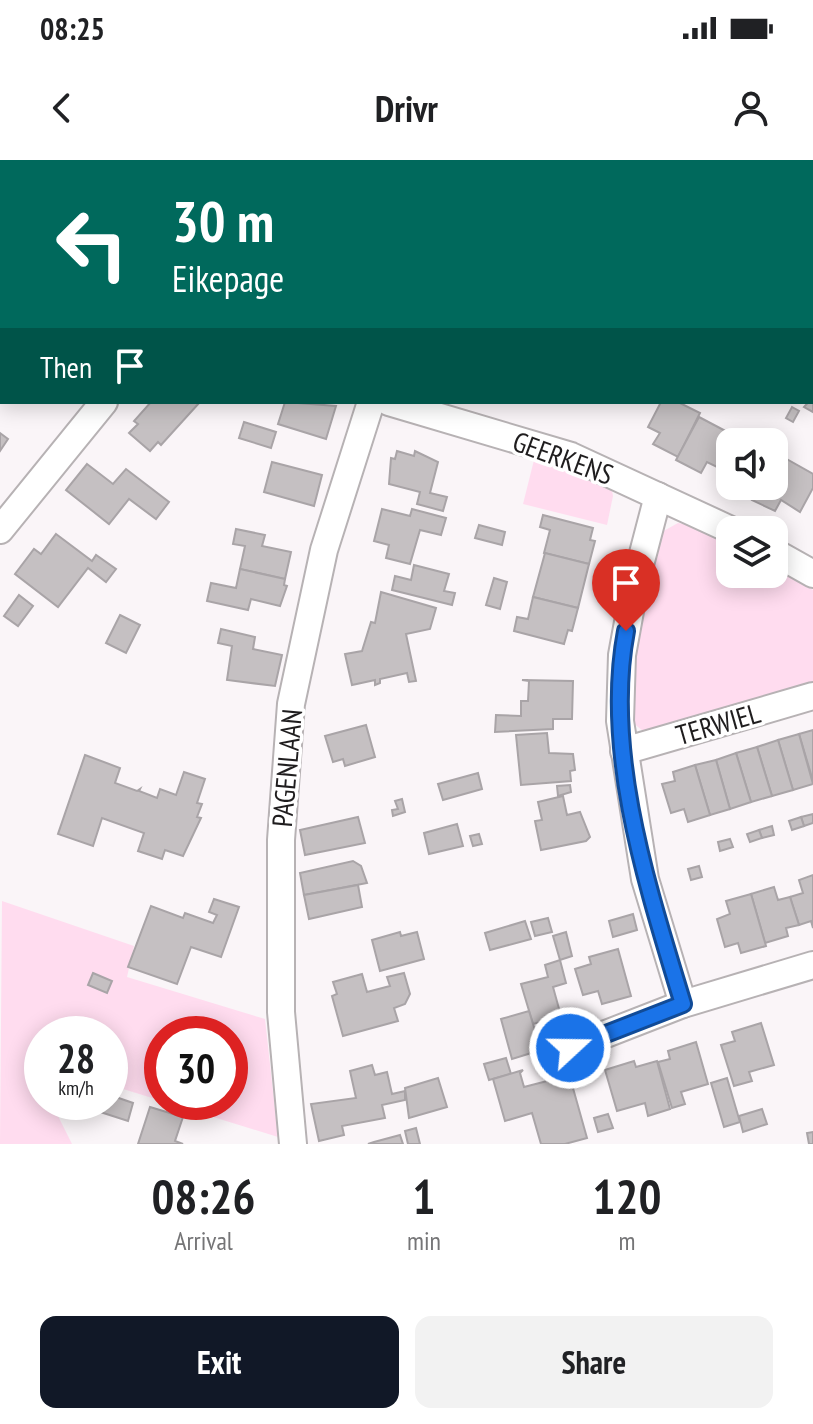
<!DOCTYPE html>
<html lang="en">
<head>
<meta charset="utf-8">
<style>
  body { margin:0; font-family:"PT Sans Narrow",sans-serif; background:#f2f2f2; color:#202124; height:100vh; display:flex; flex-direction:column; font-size:30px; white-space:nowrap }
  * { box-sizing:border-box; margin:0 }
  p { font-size:26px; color:#757577 }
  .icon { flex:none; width:44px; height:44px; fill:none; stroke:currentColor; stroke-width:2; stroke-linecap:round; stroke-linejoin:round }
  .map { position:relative; height:984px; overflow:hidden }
  .drawer { display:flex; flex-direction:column; background:#fff; flex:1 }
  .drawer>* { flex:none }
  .hud { position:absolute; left:0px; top:0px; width:814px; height:244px; box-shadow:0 4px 20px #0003; background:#00695c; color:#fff; overflow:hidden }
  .controls { position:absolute; left:716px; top:268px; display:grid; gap:16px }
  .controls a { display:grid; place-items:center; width:72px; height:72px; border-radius:16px; background:#fff; box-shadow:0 4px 20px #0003; font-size:40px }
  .speed { position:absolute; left:24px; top:856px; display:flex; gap:16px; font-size:40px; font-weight:700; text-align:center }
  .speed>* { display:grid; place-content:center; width:104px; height:104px; border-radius:50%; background:#fff; box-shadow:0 4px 20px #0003; line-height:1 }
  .speed small { font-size:20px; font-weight:400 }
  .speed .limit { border:12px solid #d22; background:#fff; color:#111 }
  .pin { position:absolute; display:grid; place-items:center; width:68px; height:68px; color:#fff; margin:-82px -34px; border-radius:50% 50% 50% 0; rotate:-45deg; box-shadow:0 0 8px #0007 }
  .pin .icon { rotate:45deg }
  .me { position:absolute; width:88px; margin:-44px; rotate:69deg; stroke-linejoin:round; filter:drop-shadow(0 0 6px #0008) }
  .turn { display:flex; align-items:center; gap:28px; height:168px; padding:0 40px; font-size:36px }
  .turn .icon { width:104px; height:104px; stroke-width:2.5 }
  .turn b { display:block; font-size:56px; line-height:68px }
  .then { display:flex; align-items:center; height:76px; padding:0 40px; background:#0003; gap:16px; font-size:30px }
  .eta { display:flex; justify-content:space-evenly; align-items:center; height:136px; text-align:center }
  .eta b { font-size:48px; font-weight:800; line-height:56px }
  .cta { display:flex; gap:16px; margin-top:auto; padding:16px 40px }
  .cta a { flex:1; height:92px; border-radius:16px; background:#111827; color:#fff; font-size:32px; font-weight:800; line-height:92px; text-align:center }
  .cta a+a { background:#f2f2f2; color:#202124 }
  .status { display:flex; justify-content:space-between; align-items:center; height:56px; padding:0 40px; background:#fff; direction:ltr }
  .status svg { height:22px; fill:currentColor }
  header { display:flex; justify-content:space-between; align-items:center; height:104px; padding:0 40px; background:#fff; font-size:36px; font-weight:800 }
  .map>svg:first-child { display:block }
  .green { fill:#ffdcef }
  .building { fill:#c5c0c2; stroke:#a9a4a7; stroke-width:2 }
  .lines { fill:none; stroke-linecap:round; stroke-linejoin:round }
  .minor-casing { stroke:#b7b2b4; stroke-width:30 }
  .minor { stroke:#fff; stroke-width:26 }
  .route-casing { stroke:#114b97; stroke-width:20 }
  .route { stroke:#1a73e8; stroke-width:14 }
  .labels { text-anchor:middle; stroke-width:7; stroke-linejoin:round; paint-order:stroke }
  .street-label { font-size:28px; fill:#1f1d1e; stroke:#fff }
</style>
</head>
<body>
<div class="status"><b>08:25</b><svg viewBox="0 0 49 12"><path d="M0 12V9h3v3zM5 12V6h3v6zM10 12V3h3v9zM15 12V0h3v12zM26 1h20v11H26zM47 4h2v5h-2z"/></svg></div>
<header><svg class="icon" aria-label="back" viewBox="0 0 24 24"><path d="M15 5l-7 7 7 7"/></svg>Drivr<svg class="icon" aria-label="person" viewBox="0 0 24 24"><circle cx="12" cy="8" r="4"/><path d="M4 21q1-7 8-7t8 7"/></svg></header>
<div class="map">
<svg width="813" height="984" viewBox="0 0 813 984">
  <rect width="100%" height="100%" fill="#faf5f8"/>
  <g class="green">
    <polygon points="534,300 595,316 611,325 613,336 607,365 523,344"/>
    <polygon points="678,363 693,366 730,386 730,414 774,414 774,409 813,430 813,523 659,570 643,571 627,558 629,490 660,373"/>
    <polygon points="2,741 134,786 127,817 265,859 278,977 165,942 230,942 230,874 162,874 162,941 110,925 110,874 42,874 42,942 51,942 72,984 0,984"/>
  </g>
  <g class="building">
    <polygon points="563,0 607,0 562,2"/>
    <polygon points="0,183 2,184 2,228 0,227"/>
    <polygon points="813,237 813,252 804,247"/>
    <polygon points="151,242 200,242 161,285 158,282 150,291 129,273 138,264 134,261"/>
    <polygon points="285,242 336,246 326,279 278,264"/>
    <polygon points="661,242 678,242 700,253 678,297 653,284 660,273 648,267"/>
    <polygon points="792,247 799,251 793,262 786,258"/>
    <polygon points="699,257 735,276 719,308 707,302 701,313 676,300"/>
    <polygon points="244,262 276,272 271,288 239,278"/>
    <polygon points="0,273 8,279 0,291"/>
    <polygon points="741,275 754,282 737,282"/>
    <polygon points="397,291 414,296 415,291 438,302 430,333 447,337 443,351 417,344 420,332 389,324 391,298 395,299"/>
    <polygon points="776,293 813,314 813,328 800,352 781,340 775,351 752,340 759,326 774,326"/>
    <polygon points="730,296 730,324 719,318"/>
    <polygon points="272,302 322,315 314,346 264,332"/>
    <polygon points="87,304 113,324 126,309 169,342 156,359 129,339 109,364 66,330"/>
    <polygon points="733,326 759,326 753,337"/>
    <polygon points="382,349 410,356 412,349 446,358 441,375 420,370 410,404 386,398 389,385 374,381"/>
    <polygon points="543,355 593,368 590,380 595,381 589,404 544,393 550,370 540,367"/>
    <polygon points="479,365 505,372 502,385 475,378"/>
    <polygon points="236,369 265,375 262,386 291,392 285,419 240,409 245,386 233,384"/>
    <polygon points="56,374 92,401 96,395 116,409 106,422 88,408 58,447 15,414 34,389 41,394"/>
    <polygon points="545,393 589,404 578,448 533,437"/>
    <polygon points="414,405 449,414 444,431 455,433 452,445 392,430 395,416 411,420"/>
    <polygon points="240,409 285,419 284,425 287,426 280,446 251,439 248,450 207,441 211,423 236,428"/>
    <polygon points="494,418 507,422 500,449 486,445"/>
    <polygon points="381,432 436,448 430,469 406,474 416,521 409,522 407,513 380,519 380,523 375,525 375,520 352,525 345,494 362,491 371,462 375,463"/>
    <polygon points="19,435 33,446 18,466 4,456"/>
    <polygon points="533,437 578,448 572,471 568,470 564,484 514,471 517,457 528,459"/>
    <polygon points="120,455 140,465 126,493 106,483"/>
    <polygon points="221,469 255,477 253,489 282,495 275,526 227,520 232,486 218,483"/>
    <polygon points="522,520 573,521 572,559 553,559 553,569 495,572 496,555 521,556 521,541 528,541 529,521"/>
    <polygon points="366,565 375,597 345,606 343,599 333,602 325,576"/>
    <polygon points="813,570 813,621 799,574"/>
    <polygon points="547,573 549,593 573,594 575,610 570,611 571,621 521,625 516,575"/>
    <polygon points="799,574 813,624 793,630 778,580"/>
    <polygon points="778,580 793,630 772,636 757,587"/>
    <polygon points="757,587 772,636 751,642 736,593"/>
    <polygon points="736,593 751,642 730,649 716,600"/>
    <polygon points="85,595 120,608 115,623 137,631 140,629 139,631 157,638 160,629 176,635 184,612 205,619 197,643 202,644 197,657 201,658 183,696 165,690 162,699 138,691 144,673 102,658 93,686 58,674"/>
    <polygon points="716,600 730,649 710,655 695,605"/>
    <polygon points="695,605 710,655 688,662 684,649 671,653 662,624 675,621 673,612"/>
    <polygon points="478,613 482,629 443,640 438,624"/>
    <polygon points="570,625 571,632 558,636 557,626"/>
    <polygon points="563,636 567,655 580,652 590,677 586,681 541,690 535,661 542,660 538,642"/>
    <polygon points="402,639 405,652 393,656 392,650 398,649 395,641"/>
    <polygon points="813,654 813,663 804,666 801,657"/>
    <polygon points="358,657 365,683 305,695 300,670"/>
    <polygon points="801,657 804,666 792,670 789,661"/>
    <polygon points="457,664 463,686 429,694 424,673"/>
    <polygon points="772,666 774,675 762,678 759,670"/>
    <polygon points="759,670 762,678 750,682 747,674"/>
    <polygon points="479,674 482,684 473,686 470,676"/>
    <polygon points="730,679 733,687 720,691 718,682"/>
    <polygon points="353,701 361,706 367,723 304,735 300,713"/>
    <polygon points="699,706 702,717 691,720 688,709"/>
    <polygon points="813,715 813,768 811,761 799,765 790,737 803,733 799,720"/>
    <polygon points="358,725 362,747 309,759 304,735"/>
    <polygon points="774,727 778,740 790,737 799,765 786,768 788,776 765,783 751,734"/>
    <polygon points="751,734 766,786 741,793 738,783 725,787 717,759 730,754 726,741"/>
    <polygon points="214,739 239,747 221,797 191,787 177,824 128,807 151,746 183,758 185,753 213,763 217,755 209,752"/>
    <polygon points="633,754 637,770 613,777 609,761"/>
    <polygon points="548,758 552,772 535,776 531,762"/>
    <polygon points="525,761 531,779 490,790 485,773"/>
    <polygon points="400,772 401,776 417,772 424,799 380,811 372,780"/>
    <polygon points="566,772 572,796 560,800 553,776"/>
    <polygon points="618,789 631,836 602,844 598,831 583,835 575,809 591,804 589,797"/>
    <polygon points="560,800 566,823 553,827 561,856 533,864 521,824 548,817 545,805"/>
    <polygon points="93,813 112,821 107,833 88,825"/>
    <polygon points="404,813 410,834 405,844 394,848 398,861 343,876 332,836 337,834 333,822 362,814 367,832 390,826 387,817"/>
    <polygon points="529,851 541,890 512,899 501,859"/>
    <polygon points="761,863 774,905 749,912 752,921 734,926 721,885 735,881 732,872"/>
    <polygon points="696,882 708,924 681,932 685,944 672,948 658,902 670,899 668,891"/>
    <polygon points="506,898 511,914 489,920 484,904"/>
    <polygon points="634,901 636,907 657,901 670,949 648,956 645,943 617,951 605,910"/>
    <polygon points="372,905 375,915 387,912 392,934 405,931 405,940 382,945 385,958 342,966 344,975 319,981 311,944 356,938 350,911"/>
    <polygon points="523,910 520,913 524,927 555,919 557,925 571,921 587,978 565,984 541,984 532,953 505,961 493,919"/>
    <polygon points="438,918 447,947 409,958 405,928"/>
    <polygon points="727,918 740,962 724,967 711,923"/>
    <polygon points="110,935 133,943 128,961 88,948 90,942 110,942"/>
    <polygon points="150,947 183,957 175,981 183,984 138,984"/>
    <polygon points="762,949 767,964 743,972 739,956"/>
    <polygon points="608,954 613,968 598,972 594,958"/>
    <polygon points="416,968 420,984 408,984 405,971"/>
    <polygon points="813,972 813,984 809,984 807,973"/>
    <polygon points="400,975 403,984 368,984 374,982"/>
  </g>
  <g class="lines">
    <g class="minor-casing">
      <g id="minor">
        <polyline points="701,0 705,2"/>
        <polyline points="324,2 326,0"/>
        <polyline points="450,2 450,0"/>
        <polyline points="812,59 813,60"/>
        <polyline points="389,242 571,296 731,370"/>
        <polyline points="658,336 635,424 622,495 620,561 645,719 683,844"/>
        <polyline points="0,370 104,242"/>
        <polyline points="774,392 813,414"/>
        <polyline points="624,591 813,536"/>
        <polyline points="570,888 683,844 813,805"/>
        <polyline points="293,984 281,852 281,680 291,544 324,390 371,242"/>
      </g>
    </g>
    <use href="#minor" class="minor"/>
  </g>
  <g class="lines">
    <g class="route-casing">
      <path id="route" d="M570 888 683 844C648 728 603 593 626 471"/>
    </g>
    <use href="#route" class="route"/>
  </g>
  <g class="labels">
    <g class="street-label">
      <text transform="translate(563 298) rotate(20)" y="10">GEERKENS</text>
      <text transform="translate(718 564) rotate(-16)" y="10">TERWIEL</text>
      <text transform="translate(287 608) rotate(-85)" y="10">PAGENLAAN</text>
    </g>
  </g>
</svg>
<div class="controls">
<a><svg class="icon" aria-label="sound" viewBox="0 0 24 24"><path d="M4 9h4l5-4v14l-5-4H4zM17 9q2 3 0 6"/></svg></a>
<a><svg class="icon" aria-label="layers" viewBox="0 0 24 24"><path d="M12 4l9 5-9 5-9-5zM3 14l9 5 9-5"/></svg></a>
</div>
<div class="speed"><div>28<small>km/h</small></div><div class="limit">30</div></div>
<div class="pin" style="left:626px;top:471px;background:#d93025"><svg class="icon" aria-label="arrive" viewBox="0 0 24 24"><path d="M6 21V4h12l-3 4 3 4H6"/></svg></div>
<svg class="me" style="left:570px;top:888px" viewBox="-20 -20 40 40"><circle r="17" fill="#1a73e8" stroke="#fff" stroke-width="3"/><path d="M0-11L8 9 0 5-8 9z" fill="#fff"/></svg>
<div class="hud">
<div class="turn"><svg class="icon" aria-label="left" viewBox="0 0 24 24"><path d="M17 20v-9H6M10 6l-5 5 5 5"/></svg><div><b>30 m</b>Eikepage</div></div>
<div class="then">Then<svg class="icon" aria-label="arrive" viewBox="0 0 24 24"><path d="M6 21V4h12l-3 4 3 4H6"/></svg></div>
</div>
</div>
<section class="drawer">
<div class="eta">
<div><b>08:26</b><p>Arrival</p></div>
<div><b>1</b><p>min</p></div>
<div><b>120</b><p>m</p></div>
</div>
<div class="cta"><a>Exit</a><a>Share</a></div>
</section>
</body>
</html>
